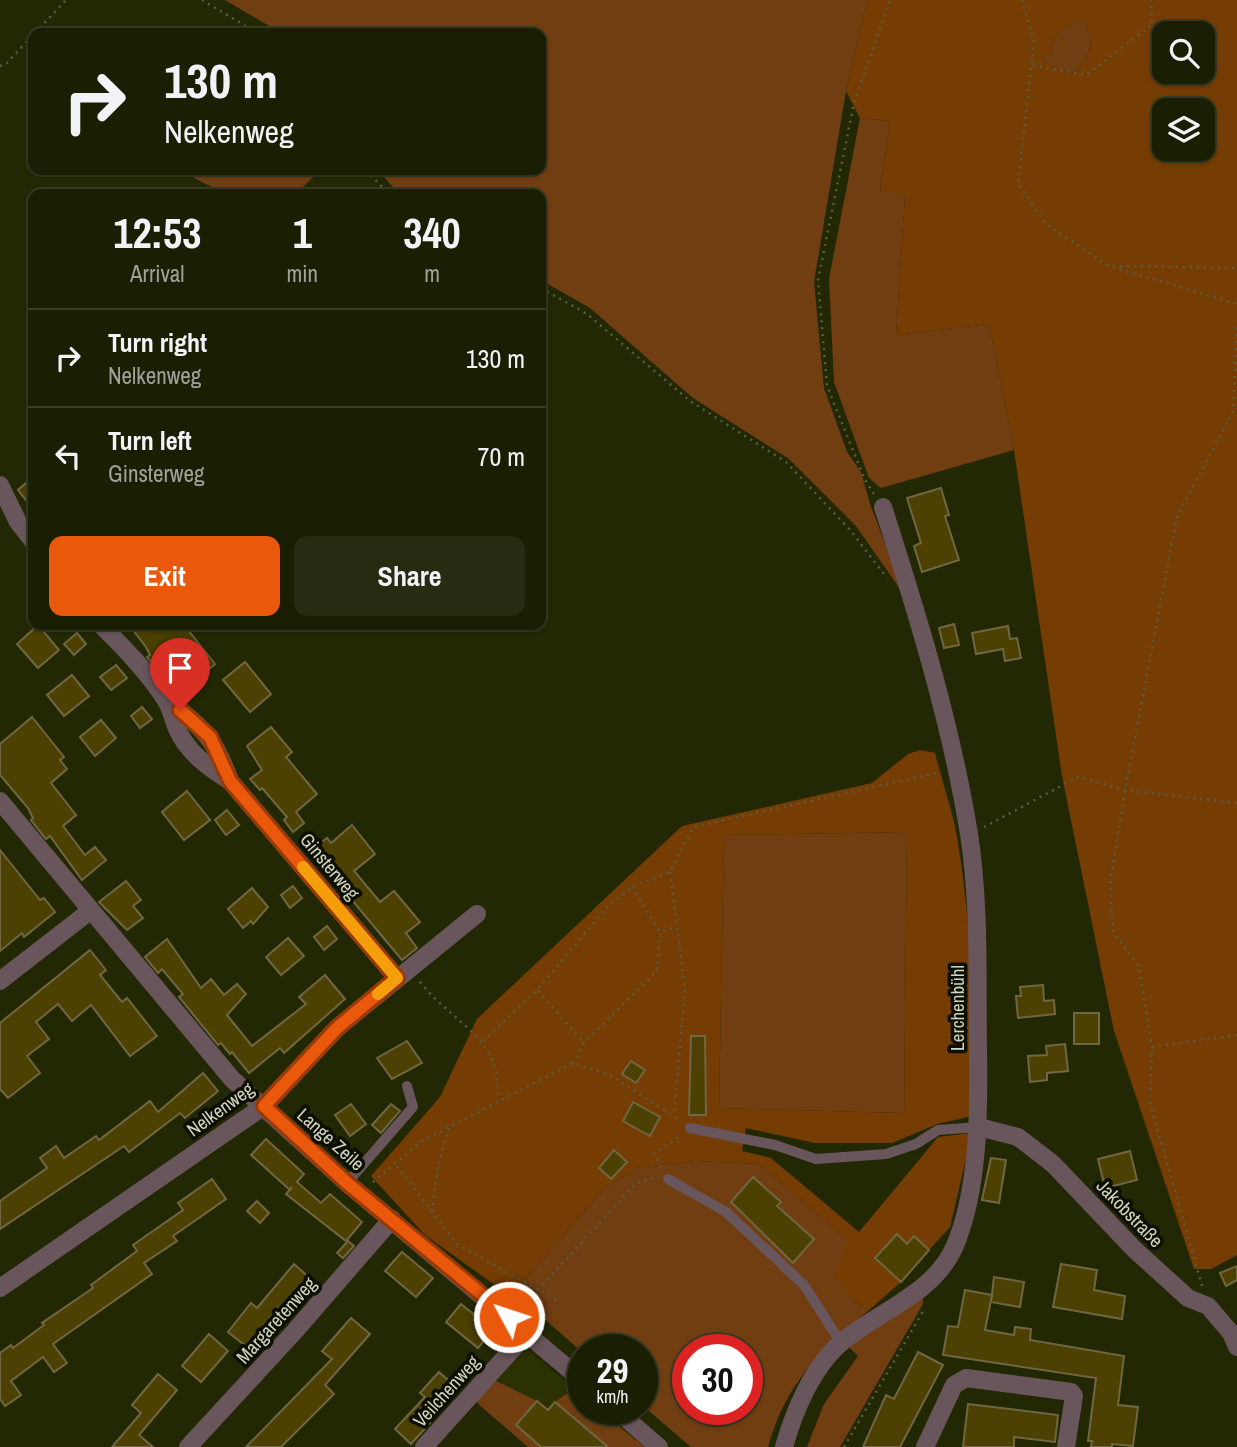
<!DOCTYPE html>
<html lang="en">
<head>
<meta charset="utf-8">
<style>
  body { margin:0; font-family:"Archivo Narrow",sans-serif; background:#272b12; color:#f1f3f6; height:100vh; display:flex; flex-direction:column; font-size:26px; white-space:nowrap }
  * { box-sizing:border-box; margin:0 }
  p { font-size:23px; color:#9fa29a }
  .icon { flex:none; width:38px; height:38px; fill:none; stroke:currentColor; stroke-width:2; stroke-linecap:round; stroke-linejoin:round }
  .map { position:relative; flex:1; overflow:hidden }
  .sheet { position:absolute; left:28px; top:189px; width:518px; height:441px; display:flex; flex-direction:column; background:#1a1e03; border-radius:14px; box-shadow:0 2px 5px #0004,0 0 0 2px #383c25 }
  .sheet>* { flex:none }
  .guide { position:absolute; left:28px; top:28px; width:518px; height:147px; border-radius:14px; box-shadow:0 2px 5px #0004,0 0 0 2px #383c25; background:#1a1e03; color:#f1f3f6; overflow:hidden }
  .controls { position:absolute; left:1152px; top:21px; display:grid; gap:14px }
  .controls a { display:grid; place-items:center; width:63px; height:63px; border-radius:14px; background:#1a1e03; box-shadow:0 2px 5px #0004,0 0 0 2px #383c25; font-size:35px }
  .speed { position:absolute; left:567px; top:1334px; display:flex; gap:14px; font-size:35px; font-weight:700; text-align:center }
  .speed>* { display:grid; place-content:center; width:91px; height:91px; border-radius:50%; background:#1a1e03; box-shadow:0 2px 5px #0004,0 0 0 2px #383c25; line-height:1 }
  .speed small { font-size:18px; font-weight:400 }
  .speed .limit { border:10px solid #d22; background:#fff; color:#111 }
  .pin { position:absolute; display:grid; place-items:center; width:60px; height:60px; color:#fff; margin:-72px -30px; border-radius:50% 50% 50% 0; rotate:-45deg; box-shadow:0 0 7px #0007 }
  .pin .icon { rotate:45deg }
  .me { position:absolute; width:77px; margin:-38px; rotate:310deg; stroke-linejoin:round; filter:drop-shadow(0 0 5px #0008) }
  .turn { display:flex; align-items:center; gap:24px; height:147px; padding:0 21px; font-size:32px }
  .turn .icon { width:91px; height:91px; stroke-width:2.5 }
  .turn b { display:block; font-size:49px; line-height:60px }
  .eta { display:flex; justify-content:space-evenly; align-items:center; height:119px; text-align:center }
  .eta b { font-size:42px; font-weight:700; line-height:49px }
  .cta { display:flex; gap:14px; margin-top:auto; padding:14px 21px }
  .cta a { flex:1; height:80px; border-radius:14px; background:#ea580c; color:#fff; font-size:28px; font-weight:700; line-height:80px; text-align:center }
  .cta a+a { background:#272b12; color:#f1f3f6 }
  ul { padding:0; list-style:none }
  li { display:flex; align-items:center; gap:21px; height:98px; padding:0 21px; border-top:2px solid #383c25 }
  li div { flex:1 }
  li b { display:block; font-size:26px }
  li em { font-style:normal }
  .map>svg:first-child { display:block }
  .built { fill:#2b3103 }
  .green { fill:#713e12; fill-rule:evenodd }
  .forest { fill:#753c03; fill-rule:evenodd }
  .building { fill:#4c4003; stroke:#706742; stroke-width:2 }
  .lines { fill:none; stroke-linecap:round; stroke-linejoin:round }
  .path { stroke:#5a5e3f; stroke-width:2.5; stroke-dasharray:2 5; stroke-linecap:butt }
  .service { stroke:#68565c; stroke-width:10 }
  .minor { stroke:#68565c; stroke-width:18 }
  .route-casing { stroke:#983908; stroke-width:18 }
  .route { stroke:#ea580c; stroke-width:12 }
  .slow { stroke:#f59e0b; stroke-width:12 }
  .labels { text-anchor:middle; stroke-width:7; stroke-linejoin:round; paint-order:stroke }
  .street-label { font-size:19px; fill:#d0d4c0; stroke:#0d0f03 }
</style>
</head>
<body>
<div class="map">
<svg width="1237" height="1447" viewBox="0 0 1237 1447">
  <rect width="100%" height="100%" fill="#232804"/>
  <polygon class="built" points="526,1348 583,1397 583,1409 597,1409 645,1447 528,1447 475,1401"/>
  <g class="green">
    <polygon points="225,0 867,0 846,91 814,282 824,388 847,452 861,472 870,504 905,596 856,526 789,459 693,398 590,308 541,280 541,194 399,194 378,170 541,170 541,33 281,33"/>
    <path d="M1082 18C1096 43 1092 52 1075 73L1052 68 1040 58 1051 54C1053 33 1065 26 1082 18Z"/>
    <polygon points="860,118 890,121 880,190 905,195 896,335 989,324 1014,450 881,488 869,478 834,382 829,279"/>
    <polygon points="179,170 320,170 296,194 225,194"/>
    <polygon points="907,832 904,1113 719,1108 724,835"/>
    <path d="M695 1161 759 1164 848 1240 849 1297 868 1311C819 1352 786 1383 768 1447H691L642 1405V1349H583V1353L514 1292 603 1190 636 1168ZM688 1349H747V1409H688Z"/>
    <polygon points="923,1295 923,1304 840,1447 807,1447 824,1404 858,1356 848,1346"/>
    <polygon points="494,1380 537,1401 516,1425 541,1447 528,1447 475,1401"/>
    <polygon points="573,1389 583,1397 583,1409 597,1409 645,1447 608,1447 555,1402"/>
  </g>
  <g class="forest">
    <path d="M867 0H1237V1255L1211 1269H1194L1114 1031 1062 776 1014 450 989 324 896 335 905 195 880 191 890 121 860 118 846 91ZM1082 19C1096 43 1092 52 1075 73L1052 68 1041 58 1051 54C1053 34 1065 25 1082 19ZM1164 33H1202V72H1164ZM1164 110H1202V149H1164Z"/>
    <path d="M920 750 935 753C942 781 952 809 957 837 972 926 976 1027 972 1116L937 1124 892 1143H815L746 1128 742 1151 771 1158 859 1232 938 1137 972 1133 950 1227 929 1250 914 1237 907 1244 897 1235 875 1258 901 1282 868 1311 849 1297 834 1277 848 1240 759 1164 695 1161 636 1168 603 1190 514 1292 506 1293 425 1235 371 1176 440 1097 477 1019 682 826 872 783 908 754ZM907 832 904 1113 719 1108 724 835Z"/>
  </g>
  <g class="building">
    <polygon points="33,477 33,509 18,490"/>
    <polygon points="941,488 949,515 945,516 959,560 922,572 914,546 921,543 907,498"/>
    <polygon points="954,624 959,645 944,648 939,628"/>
    <polygon points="38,625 59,650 38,668 17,644"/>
    <polygon points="129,625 184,625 215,664 191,684 170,657 156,668 147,657 150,655 146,647"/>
    <polygon points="1008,626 1010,639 1017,638 1021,658 1005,661 1003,649 976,654 972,633"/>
    <polygon points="77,633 86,644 74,655 64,644"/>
    <polygon points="245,662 271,694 250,712 223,680"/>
    <polygon points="116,665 127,678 111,690 100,677"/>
    <polygon points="72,675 89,696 64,716 47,695"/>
    <polygon points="184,681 193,693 184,699 172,690"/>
    <polygon points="142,707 152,719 140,728 131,716"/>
    <polygon points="32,717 64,757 60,760 67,769 51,783 76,815 63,826 85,855 95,847 106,860 82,880 50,836 46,839 31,820 33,818 28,808 0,775 0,744"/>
    <polygon points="101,720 116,738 95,756 80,737"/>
    <polygon points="271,727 292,752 286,757 317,794 296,812 304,823 293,832 284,820 287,817 262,788 260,790 250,779 262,770 247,746"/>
    <polygon points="187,791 210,820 184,840 162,812"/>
    <polygon points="227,810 239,825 226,835 215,820"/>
    <polygon points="352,825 375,854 354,871 380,902 394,891 420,922 406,933 417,948 402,960 311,851 327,838 331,843"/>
    <polygon points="0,850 40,900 44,898 55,912 24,937 22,933 0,951"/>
    <polygon points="126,881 141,900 133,906 143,918 127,930 99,902"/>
    <polygon points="293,886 302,898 290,908 281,895"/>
    <polygon points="252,888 268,907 253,924 251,921 243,928 228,909"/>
    <polygon points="327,926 337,939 324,950 314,937"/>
    <polygon points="288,938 304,956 281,975 266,957"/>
    <polygon points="167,939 201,988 211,979 224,995 237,984 246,994 227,1015 252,1046 306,1004 299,997 325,975 345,999 284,1053 280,1048 249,1073 232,1052 230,1054 221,1043 218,1045 179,997 183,994 162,969 158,973 145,957"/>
    <polygon points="90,950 106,970 100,975 122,1002 127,998 157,1036 130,1056 91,1005 72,1021 58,1004 36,1022 49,1039 27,1056 40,1073 8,1098 0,1089 0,1023"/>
    <polygon points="1043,985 1044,1001 1054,1000 1055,1014 1018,1018 1016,996 1021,996 1020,987"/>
    <rect x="1074" y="1013" width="25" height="31"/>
    <polygon points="691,1036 705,1036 706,1115 689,1115"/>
    <polygon points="407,1041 422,1063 392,1079 377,1058"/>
    <polygon points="1065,1044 1068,1071 1047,1073 1047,1080 1030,1082 1028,1056 1047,1055 1046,1046"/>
    <polygon points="631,1061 645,1070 636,1083 622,1074"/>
    <polygon points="203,1073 218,1091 185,1118 180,1113 129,1152 124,1146 0,1229 0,1201 47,1168 40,1158 56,1146 64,1158 96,1136 99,1140 150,1101 158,1112"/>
    <polygon points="633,1102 660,1117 650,1136 623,1121"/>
    <polygon points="351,1104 366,1124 350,1136 335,1115"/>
    <polygon points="391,1104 400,1111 381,1133 372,1125"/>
    <polygon points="266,1139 304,1174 297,1182 321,1203 330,1194 362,1222 346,1241 286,1194 292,1187 290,1190 251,1155"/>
    <polygon points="614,1150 627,1162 611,1179 599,1168"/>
    <polygon points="1130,1151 1137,1180 1105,1188 1098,1159"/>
    <polygon points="991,1158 1006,1160 999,1203 982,1200"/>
    <polygon points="753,1177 781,1202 777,1206 814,1239 793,1263 731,1202"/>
    <polygon points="212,1179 226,1199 173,1236 177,1241 144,1263 152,1274 53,1344 67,1363 54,1372 43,1357 11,1381 21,1395 5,1406 0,1399 0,1353 11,1345 13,1348 44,1325 42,1323 93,1288 91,1285 137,1251 133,1245 183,1210 178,1203"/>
    <polygon points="257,1201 269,1213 260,1223 247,1211"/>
    <polygon points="897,1234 907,1244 914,1236 929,1250 901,1282 875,1258"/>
    <polygon points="348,1241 354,1246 343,1258 337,1253"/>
    <polygon points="402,1252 433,1278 416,1297 385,1271"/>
    <polygon points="294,1264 312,1280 284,1311 279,1307 246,1346 228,1332 251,1303 257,1308"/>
    <polygon points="1061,1264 1097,1270 1094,1290 1125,1296 1122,1319 1053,1307"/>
    <polygon points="1237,1266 1237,1280 1226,1286 1220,1273"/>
    <polygon points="994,1277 1024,1282 1020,1307 991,1302"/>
    <polygon points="965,1290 992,1295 985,1330 1014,1335 1015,1327 1031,1329 1030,1340 1124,1356 1118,1405 1138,1407 1133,1446 1112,1444 1112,1447 1091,1447 1092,1441 1088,1441 1096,1378 943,1355 948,1326 958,1327"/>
    <polygon points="461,1304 493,1330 478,1348 446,1322"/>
    <polygon points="351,1318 370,1334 325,1385 334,1394 281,1447 246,1447 332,1359 322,1351"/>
    <polygon points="209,1334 228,1351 201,1382 182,1366"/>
    <polygon points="918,1352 943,1365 900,1447 863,1447 886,1395 894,1399"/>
    <polygon points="439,1372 457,1388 427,1420 430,1423 411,1444 395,1429 425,1397 420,1393"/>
    <polygon points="158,1374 177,1390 139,1435 153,1447 112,1447 141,1413 132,1405"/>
    <polygon points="537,1401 548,1410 555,1402 608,1447 541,1447 516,1425"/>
    <polygon points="968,1404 1058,1415 1055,1442 1014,1437 1014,1447 963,1447"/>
  </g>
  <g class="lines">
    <g class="path">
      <polyline points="202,0 257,33"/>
      <polyline points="1022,0 1034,42 1018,184 1046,224 1109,266 1237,268"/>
      <polyline points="35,33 66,0"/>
      <polyline points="1033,65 1086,75 1152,25 1151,0"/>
      <polyline points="0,66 6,64 33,35"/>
      <polyline points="366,170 389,194"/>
      <polyline points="1113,267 1237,304"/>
      <polyline points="541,288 587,314 690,401 786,462 851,531 887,578"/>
      <polyline points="874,494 865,480 827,386 818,280 854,103 890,0"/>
      <polyline points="984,827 1078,777 1125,790 1237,803"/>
      <polyline points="670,872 685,989 674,1113"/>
      <polyline points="632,887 660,932"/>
      <path d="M420 982C456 1027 501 1035 498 1100"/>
      <polyline points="538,991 584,1043"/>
      <polyline points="483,1041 537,990 608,906 632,887 670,872 693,827 941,772"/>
      <polyline points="1152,1047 1237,1035"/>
      <polyline points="573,1063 584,1043 657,971 660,932 677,926"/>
      <polyline points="397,1166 457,1244 558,1301"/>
      <polyline points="661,1167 654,1154 680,1136"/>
      <polyline points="373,1182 422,1141 573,1063 610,1075 681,1121"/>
      <polyline points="432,1212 438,1167 449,1126"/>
      <polyline points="1202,1286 1150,1103 1152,1047 1139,967 1113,931 1110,885 1125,790 1177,517 1233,411 1237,325"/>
      <polyline points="538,1290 636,1183 654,1178"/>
      <polyline points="844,1447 925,1308"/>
    </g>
    <g class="service">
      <polyline points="690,1128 775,1145 816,1159 886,1154 916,1144 938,1130 979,1127"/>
      <polyline points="668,1179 726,1212 804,1285 841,1343"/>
      <polyline points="347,1183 413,1107 407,1086"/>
    </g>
    <g class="minor">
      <polyline points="0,485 18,522 33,541"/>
      <path d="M101 625C124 648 147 671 165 699 171 708 173 719 177 729 188 753 209 768 230 781L397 978"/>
      <path d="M167 701C202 725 216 741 230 781"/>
      <polyline points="0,801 232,1079 347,1183 583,1381"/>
      <polyline points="0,981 90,911"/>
      <polyline points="979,1127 1018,1137 1053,1164 1135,1250 1188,1298 1208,1306 1231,1333 1237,1347"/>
      <polyline points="0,1288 264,1106 337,1028 477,914"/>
      <polyline points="615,1409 659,1447"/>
      <polyline points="188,1447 295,1331 392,1219"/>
      <polyline points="424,1447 527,1333"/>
      <path d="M784 1447C794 1411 813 1366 842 1342 879 1311 933 1294 954 1248 979 1191 979 1111 978 1050 977 978 980 905 969 834 951 723 917 613 883 507"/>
      <polyline points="925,1447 954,1385 966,1378 1071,1392 1074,1396 1066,1447"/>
    </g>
  </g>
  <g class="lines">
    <g class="route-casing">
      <polyline id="route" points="180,710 210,737 230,781 397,978 337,1028 264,1106 347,1183 509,1317"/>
    </g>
    <use href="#route" class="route"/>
    <polyline class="slow" points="303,867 397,978 378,994"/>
  </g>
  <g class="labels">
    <g class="street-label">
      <text transform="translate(330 866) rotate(50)" y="7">Ginsterweg</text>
      <text transform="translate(957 1008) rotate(-90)" y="7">Lerchenbühl</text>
      <text transform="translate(220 1109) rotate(-36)" y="7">Nelkenweg</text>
      <text transform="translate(331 1139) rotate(42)" y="7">Lange Zeile</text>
      <text transform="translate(1130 1213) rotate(46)" y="7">Jakobstraße</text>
      <text transform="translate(276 1320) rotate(-48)" y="7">Margaretenweg</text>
      <text transform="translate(446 1391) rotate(-48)" y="7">Veilchenweg</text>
    </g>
  </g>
</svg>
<div class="controls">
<a><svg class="icon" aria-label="search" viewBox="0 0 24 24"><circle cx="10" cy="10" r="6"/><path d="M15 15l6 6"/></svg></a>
<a><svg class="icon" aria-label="layers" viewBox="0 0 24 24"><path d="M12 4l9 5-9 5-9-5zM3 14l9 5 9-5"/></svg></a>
</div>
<div class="speed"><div>29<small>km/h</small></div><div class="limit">30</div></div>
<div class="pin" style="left:180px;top:710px;background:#d93025"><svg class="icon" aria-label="arrive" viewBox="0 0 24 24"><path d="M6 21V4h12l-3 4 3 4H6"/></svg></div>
<svg class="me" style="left:509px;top:1317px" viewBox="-20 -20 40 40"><circle r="17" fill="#ea580c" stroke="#fff" stroke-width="3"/><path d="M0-11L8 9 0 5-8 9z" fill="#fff"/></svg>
<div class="guide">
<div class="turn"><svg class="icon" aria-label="right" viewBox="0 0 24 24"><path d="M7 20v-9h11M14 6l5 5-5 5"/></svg><div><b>130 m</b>Nelkenweg</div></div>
</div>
<section class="sheet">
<div class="eta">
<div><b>12:53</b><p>Arrival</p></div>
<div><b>1</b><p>min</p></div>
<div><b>340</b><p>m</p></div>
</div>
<ul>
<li><svg class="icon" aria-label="right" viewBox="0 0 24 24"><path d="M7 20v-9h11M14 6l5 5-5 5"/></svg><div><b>Turn right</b><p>Nelkenweg</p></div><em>130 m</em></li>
<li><svg class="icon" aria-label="left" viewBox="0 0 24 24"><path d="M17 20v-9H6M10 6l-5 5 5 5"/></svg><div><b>Turn left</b><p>Ginsterweg</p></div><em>70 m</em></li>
</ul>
<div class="cta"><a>Exit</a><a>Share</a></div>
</section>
</div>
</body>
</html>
